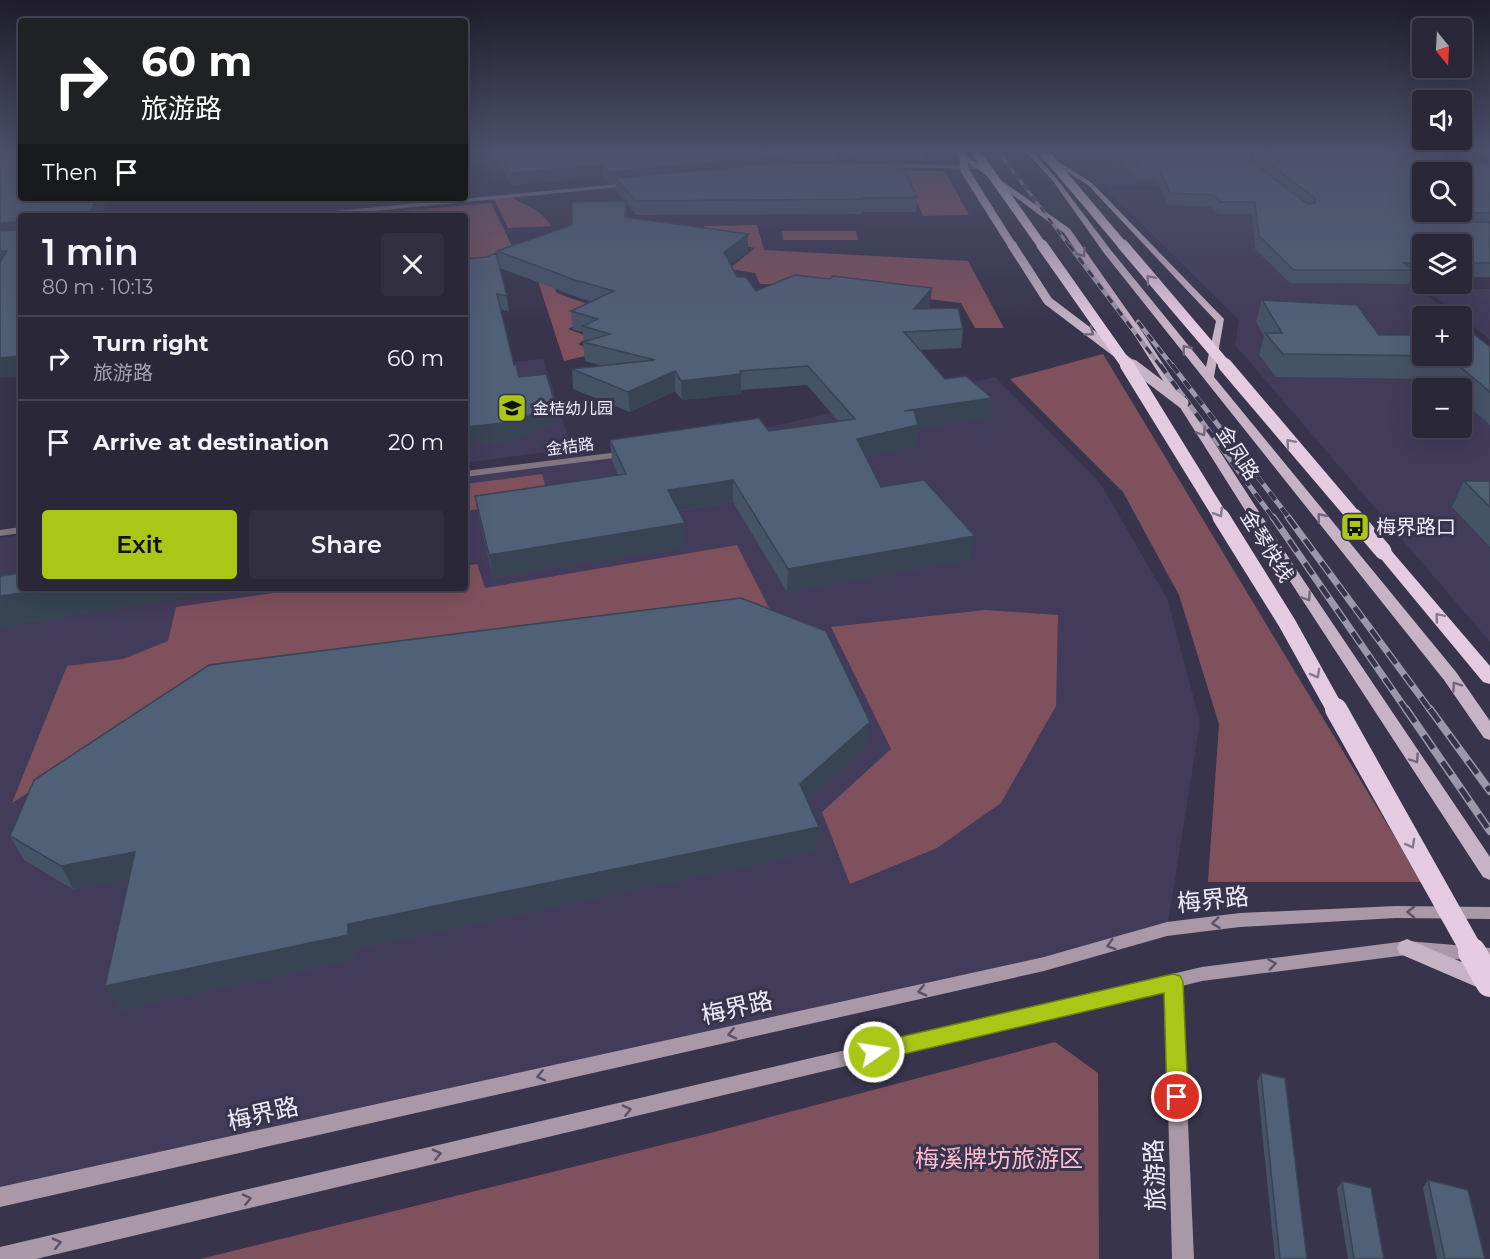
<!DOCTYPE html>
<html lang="en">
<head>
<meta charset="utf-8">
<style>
  body { margin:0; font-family:Montserrat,"Noto Sans SC",sans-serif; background:#322f41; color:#f1f3f6; height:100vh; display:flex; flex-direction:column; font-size:22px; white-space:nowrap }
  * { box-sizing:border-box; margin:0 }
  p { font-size:20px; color:#a5a5ae }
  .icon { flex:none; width:33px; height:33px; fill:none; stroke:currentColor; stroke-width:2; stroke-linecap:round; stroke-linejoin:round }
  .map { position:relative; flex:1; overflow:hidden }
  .sheet { position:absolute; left:18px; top:213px; width:450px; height:378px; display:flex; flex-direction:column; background:#2a2739; border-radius:6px; box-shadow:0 6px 24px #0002,0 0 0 2px #464453 }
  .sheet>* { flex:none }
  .top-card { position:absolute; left:18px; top:18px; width:450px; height:183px; border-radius:6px; box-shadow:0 6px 24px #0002,0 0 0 2px #464453; background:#202124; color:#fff; overflow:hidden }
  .needle { width:39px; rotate:162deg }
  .controls { position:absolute; left:1412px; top:18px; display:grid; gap:12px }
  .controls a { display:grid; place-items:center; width:60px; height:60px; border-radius:6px; background:#2a2739; box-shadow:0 6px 24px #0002,0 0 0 2px #464453; font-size:30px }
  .pin { position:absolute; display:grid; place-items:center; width:51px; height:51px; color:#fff; margin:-26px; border:3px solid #fff; border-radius:50%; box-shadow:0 2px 6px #0007 }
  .me { position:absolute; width:66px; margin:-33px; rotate:77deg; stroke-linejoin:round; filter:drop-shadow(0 0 4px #0008) }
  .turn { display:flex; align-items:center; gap:21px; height:126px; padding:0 24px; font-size:27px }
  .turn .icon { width:78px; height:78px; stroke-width:2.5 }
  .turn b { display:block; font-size:42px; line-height:51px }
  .then { display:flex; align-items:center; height:57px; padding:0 24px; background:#0003; gap:12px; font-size:22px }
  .round { display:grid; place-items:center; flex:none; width:63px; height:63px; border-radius:6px; background:#322f41 }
  .overview { display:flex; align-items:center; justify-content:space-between; height:102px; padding:0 24px }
  h1 { font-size:36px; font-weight:600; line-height:45px }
  .cta { display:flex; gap:12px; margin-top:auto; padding:12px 24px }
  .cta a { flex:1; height:69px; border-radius:6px; background:#aac718; color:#111; font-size:24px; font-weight:600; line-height:69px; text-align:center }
  .cta a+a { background:#322f41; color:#f1f3f6 }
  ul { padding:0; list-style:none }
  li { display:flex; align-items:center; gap:18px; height:84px; padding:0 24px; border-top:2px solid #464453 }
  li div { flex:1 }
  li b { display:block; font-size:22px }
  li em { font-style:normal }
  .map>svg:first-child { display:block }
  .built { fill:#423b5a; fill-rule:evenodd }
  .green { fill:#7f515d }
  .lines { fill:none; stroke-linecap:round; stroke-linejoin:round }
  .street { fill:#807680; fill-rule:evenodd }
  .secondary { fill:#a898a8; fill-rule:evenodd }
  .primary { fill:#c7b3c6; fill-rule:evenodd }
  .highway { fill:#e4cbe2; fill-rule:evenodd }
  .rail-far4-casing { stroke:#9b98ab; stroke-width:3 }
  .rail-far3-casing { stroke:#9b98ab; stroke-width:4.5 }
  .rail-far2-casing { stroke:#9b98ab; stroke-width:5 }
  .rail-far1-casing { stroke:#9b98ab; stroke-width:7 }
  .rail-casing { stroke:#9b98ab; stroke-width:8 }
  .rail-far4 { stroke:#38344c; stroke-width:2; stroke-dasharray:7; stroke-linecap:butt }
  .rail-far3 { stroke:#38344c; stroke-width:3; stroke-dasharray:8; stroke-linecap:butt }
  .rail-far2 { stroke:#38344c; stroke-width:4; stroke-dasharray:10; stroke-linecap:butt }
  .rail-far1 { stroke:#38344c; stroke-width:4.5; stroke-dasharray:14; stroke-linecap:butt }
  .rail { stroke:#38344c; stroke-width:5; stroke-dasharray:16; stroke-linecap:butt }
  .primary-bridge-far2 { stroke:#c7b3c6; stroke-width:8 }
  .primary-bridge-far1 { stroke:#c7b3c6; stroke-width:9 }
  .primary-bridge { stroke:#c7b3c6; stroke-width:11 }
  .highway-bridge-far5 { stroke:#e4cbe2; stroke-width:9 }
  .highway-bridge-far4 { stroke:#e4cbe2; stroke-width:11 }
  .highway-bridge-far3 { stroke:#e4cbe2; stroke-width:14 }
  .highway-bridge-far2 { stroke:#e4cbe2; stroke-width:17 }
  .highway-bridge-far1 { stroke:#e4cbe2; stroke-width:22 }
  .highway-bridge { stroke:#e4cbe2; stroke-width:28 }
  .wall { fill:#455366 }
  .shaded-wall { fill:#384353 }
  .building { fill:#506077; stroke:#384353; stroke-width:1.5; fill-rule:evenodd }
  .oneway { stroke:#71677d }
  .oneway2 { stroke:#857890 }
  .oneway3 { stroke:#5a5268 }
  .route { fill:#aac718; stroke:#6e8110; stroke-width:1.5 }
  .labels { text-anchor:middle; stroke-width:6; stroke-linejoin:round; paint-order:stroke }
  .far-poi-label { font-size:16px; fill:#efedfc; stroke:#38344c; text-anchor:start }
  .far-street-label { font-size:16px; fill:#efedfc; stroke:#38344c }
  .street-label { font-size:20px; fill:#efedfc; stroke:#38344c }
  .poi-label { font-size:20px; fill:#efedfc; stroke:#38344c; text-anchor:start }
  .near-street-label { font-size:24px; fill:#efedfc; stroke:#38344c }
  .near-park-label { font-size:24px; fill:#ffbdce; stroke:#38344c }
</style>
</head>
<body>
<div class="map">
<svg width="1490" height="1259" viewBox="0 0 1490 1259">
  <rect width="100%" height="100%" fill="#38344c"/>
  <g class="built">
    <polygon points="1057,151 1102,151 1106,156 1110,156 1107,152 1267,187 1100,188 1063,157 1097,156 1061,156"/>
    <path d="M1285 188 1351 235 1453 316H1422V356H1461V323L1490 346V642L1235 345 1239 320 1106 189ZM1422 388H1461V428H1422Z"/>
    <polygon points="1424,289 1490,289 1490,340 1461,316"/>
    <polygon points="543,359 572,449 465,463 465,367"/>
    <polygon points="995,377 1100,483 1167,598 1200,722 1167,929 1044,964 0,1197 0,538 21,535 21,588 465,588 465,473 724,437"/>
  </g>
  <g class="green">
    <polygon points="797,151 834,151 838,161 770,167 796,154"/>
    <polygon points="852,151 923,151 928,160 857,161"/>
    <polygon points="904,171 945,171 969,215 923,216"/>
    <polygon points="511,197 539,212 552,226 508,228 494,199"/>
    <polygon points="491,203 517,256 465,261 465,216 343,216"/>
    <polygon points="757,225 764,250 968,261 1004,328 975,328 961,303 813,285 760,284 755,273 729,269 755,248 712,240 704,232 704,226"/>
    <polygon points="782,231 856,231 858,240 783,240"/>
    <polygon points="533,266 546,272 557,293 628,319 587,320 568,329 589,337 578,344 598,353 564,361"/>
    <polygon points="1103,354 1422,882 1208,882 1219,724 1179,595 1123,492 1010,379"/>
    <polygon points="542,474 549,500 465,511 465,484"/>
    <polygon points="737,545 770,610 210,677 12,803 67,666 123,659 168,641 176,607 309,588 465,588 465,566 477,564 485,588"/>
    <polygon points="985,610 1058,615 1056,706 1001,803 937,848 850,884 822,812 891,749 831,627"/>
    <polygon points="1055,1042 1098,1073 1099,1259 200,1259 706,1134"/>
  </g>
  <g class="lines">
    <g class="street">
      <polygon points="1244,151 1250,151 1250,166 1255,172 1251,172 1244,166"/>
      <polygon points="886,164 978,165 981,167 978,169 884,167"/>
      <polygon points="630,183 632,186 322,216 300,216 303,214"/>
      <polygon points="627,451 630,452 630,456 465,477 465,471"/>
      <polygon points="21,527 21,533 0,536 0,530"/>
    </g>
    <g class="secondary">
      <polygon points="1396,906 1490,907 1490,919 1396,918 1240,927 1167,936 1044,971 0,1207 0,1187 1044,957 1167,922 1240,913"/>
      <polygon points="1407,941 1490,948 1490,962 1407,955 1202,981 1182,986 1194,1259 1172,1259 1165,990 36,1259 0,1259 0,1247 1202,967"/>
    </g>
    <g class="primary">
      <polygon points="953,151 960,151 1070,229 1143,333 1300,575 1490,857 1490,880 1483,877 1286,575 1133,333 1064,233"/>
      <polygon points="1025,151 1032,151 1057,179 1110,249 1206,367 1216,321 1088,185 1047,159 1047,157 1051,157 1092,183 1224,319 1214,377 1456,672 1490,721 1490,740 1484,738 1444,680 1104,253 1053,181"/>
      <polygon points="1407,939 1490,974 1490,990 1479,988 1400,954 1397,948 1400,942"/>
    </g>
    <polygon class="highway" points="1383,546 1389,548 1490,666 1490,684 1483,682 1377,554 1375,551"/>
    <g class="rail-far4-casing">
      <polyline id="rail-far4" points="998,151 1070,247"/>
    </g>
    <g class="rail-far3-casing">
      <g id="rail-far3">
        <polyline points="1069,245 1161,367"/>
        <polyline points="1138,322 1173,367"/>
      </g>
    </g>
    <g class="rail-far2-casing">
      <g id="rail-far2">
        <polyline points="1160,365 1274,519"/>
        <polyline points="1172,365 1290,519"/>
      </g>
    </g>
    <g class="rail-far1-casing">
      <g id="rail-far1">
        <polyline points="1273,517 1407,711"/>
        <polyline points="1288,517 1431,711"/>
      </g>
    </g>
    <g class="rail-casing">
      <g id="rail">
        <polyline points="1406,709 1490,831"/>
        <polyline points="1430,709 1490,791"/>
      </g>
    </g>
    <use href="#rail-far4" class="rail-far4"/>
    <use href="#rail-far3" class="rail-far3"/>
    <use href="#rail-far2" class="rail-far2"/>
    <use href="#rail-far1" class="rail-far1"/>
    <use href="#rail" class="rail"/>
    <polyline class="primary-bridge-far2" points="962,151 965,171 1013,247"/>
    <polyline class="primary-bridge-far1" points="1012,245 1048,301 1135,367"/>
    <polyline class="primary-bridge" points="1133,365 1183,403"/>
    <g class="highway-bridge-far5">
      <polyline points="975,151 1043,247"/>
      <polyline points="1043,151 1124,247"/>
    </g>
    <g class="highway-bridge-far4">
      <polyline points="1042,245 1128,367"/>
      <polyline points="1123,245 1227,367"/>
    </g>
    <g class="highway-bridge-far3">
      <polyline points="1127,365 1222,519"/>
      <polyline points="1225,365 1356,519"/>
    </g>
    <g class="highway-bridge-far2">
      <polyline points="1221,517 1287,623 1336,711"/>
      <polyline points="1354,517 1383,551"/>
    </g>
    <polyline class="highway-bridge-far1" points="1336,709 1473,953"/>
    <polyline class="highway-bridge" points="1472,952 1490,983"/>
  </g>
  <g class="wall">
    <polygon points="465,151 792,151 791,162 917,197 916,212 862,212 862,214 636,215 627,204 627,217 748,251 730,264 737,277 756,291 930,306 928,309 963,329 961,348 920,350 945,379 992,398 989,418 917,429 916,446 866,457 881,487 971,559 787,592 733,502 678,511 686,546 493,578 479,518 475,496 618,475 612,460 610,440 769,431 838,421 807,385 741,390 741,394 682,400 675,391 630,412 573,389 572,369 603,366 585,361 583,342 584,342 583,332 573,330 571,311 592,302 577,297 500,268 507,296 509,312 501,309 514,365 519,377 556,406 558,423 514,440 465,446 498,262 497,251 572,225 624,201 616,191 615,183 609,184 603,177 512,185 497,160 465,162"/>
    <polygon points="1062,151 1246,151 1246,158 1252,162 1252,151 1441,151 1447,161 1490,164 1490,277 1461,277 1461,244 1422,244 1422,277 1411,277 1408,284 1290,283 1255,249 1252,214 1218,214 1211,207 1167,205 1157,180 1139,181 1112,155 1065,155"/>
    <polygon points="1262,300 1379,335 1490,347 1490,425 1461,400 1461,388 1448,388 1437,379 1276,377 1259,355 1264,336 1256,322"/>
    <polygon points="1464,481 1490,481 1490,547 1452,507"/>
    <polygon points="868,745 807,800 818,851 356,949 356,959 119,1010 129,879 74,890 24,860 10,836"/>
    <polygon points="1261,1073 1307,1259 1275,1259 1257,1081"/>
    <polygon points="1428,1180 1485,1259 1437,1259 1423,1188"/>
    <polygon points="1342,1181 1384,1259 1348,1259 1337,1189"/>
  </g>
  <g class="shaded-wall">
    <polygon points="465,151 496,151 497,160 465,162"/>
    <polygon points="792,151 791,167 615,178 615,183 609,184 608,172"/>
    <polygon points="602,165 603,177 512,185 510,173"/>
    <polygon points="97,198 106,198 107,202 101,216 78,216 79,213"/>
    <polygon points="626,201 627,216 626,233 625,217"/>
    <polygon points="15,222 21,238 0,239 0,223"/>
    <polygon points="748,234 748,251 724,268 724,252"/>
    <polygon points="0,251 7,251 0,268"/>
    <polygon points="932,288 930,306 912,327 914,309"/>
    <polygon points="21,356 21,376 0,378 0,358"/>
    <polygon points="675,371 675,391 630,412 628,392"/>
    <polygon points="741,374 741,394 682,400 681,381"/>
    <polygon points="992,398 989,418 917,429 916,446 855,460 857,439 904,411"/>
    <polygon points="556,406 558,423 514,440 465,446 465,427"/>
    <polygon points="733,480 733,502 669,512 668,490"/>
    <polygon points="685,523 686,546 493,578 489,555"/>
    <polygon points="975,536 971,559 787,592 788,569"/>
    <polygon points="56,588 216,588 215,594 0,628 0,596"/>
    <polygon points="870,722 868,745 799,808 800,784"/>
    <polygon points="819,827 818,851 356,949 356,959 119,1010 105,986 348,924"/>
    <polygon points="135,852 146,876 74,890 61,866"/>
  </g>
  <g class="building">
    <polygon points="0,151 21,151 21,198 97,198 90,212 79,213 78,216 21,216 21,356 0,358 0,262 7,251 0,251 0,231 15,230 17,228 15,222 0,223"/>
    <polygon points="498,151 791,151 791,155 608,172 602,165 510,173"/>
    <path d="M1121 151H1246V158L1308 204 1315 203V198L1255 153V151H1441L1447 161 1490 164V213H1454L1449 218 1454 222H1490V263H1461V244H1422V263H1404L1413 270H1294L1259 236 1255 202H1221L1214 195 1170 193 1159 169H1141ZM1422 172H1461V212H1422Z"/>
    <polygon points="791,162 901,163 917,197 862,198 862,199 636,201 615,178"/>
    <polygon points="626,201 625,217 748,234 724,252 737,277 746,277 756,291 795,275 830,279 833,276 932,288 914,309 958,308 963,329 904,332 945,379 966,376 992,398 904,411 914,410 918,425 857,439 881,487 924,480 975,536 788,569 733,480 668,490 685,523 489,555 475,496 626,474 610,440 759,418 769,431 855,419 808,366 740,371 741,374 681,381 675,371 628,392 572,369 655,360 583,342 610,334 583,326 598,319 571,311 614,291 575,280 497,251 572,225 572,202"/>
    <polygon points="496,253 507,296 497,294 514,365 516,365 519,377 546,374 556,406 512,422 465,427 465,259 486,257"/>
    <polygon points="1262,300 1357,305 1379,335 1422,335 1422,356 1461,356 1461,335 1475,335 1490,347 1490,392 1447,356 1283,354 1265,333 1282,333"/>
    <polygon points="1464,481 1490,481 1490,507"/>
    <polygon points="21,568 21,588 56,588 0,596 0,576 19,573"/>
    <polygon points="741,598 826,631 870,722 800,784 819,827 348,924 348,935 105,986 135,852 61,866 10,836 34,780 209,665"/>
    <polygon points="1261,1073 1285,1078 1307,1259 1280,1259"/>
    <polygon points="1428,1180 1468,1190 1485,1259 1445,1259"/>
    <polygon points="1342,1181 1371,1188 1384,1259 1354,1259"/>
  </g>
  <defs><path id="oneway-chevron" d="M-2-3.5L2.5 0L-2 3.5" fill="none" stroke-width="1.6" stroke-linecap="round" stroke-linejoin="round" transform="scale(1.5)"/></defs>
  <g class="oneway">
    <use href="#oneway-chevron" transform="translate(1082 253) rotate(55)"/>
    <use href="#oneway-chevron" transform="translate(1090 332) rotate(37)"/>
    <use href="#oneway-chevron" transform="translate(1186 349) rotate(-129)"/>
    <use href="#oneway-chevron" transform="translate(1202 432) rotate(57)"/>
    <use href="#oneway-chevron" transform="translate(1321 517) rotate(-129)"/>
    <use href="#oneway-chevron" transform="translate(1307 597) rotate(56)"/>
    <use href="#oneway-chevron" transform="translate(1456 686) rotate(-125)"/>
    <use href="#oneway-chevron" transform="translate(1415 759) rotate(56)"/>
  </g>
  <g class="oneway2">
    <use href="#oneway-chevron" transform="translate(1150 279) rotate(-131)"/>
    <use href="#oneway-chevron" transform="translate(1290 443) rotate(-131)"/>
    <use href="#oneway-chevron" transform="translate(1219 513) rotate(58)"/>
    <use href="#oneway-chevron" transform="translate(1439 617) rotate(-130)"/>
    <use href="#oneway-chevron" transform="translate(1316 674) rotate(61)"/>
    <use href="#oneway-chevron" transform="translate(1411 844) rotate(61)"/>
  </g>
  <g class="oneway3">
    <use href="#oneway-chevron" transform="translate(1411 912) rotate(-179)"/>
    <use href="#oneway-chevron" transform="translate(1216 923) rotate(173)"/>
    <use href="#oneway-chevron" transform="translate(1111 945) rotate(164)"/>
    <use href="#oneway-chevron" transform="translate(1272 964) rotate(-8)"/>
    <use href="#oneway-chevron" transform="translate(922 991) rotate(167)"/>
    <use href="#oneway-chevron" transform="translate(732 1034) rotate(167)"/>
    <use href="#oneway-chevron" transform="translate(541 1076) rotate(167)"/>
    <use href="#oneway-chevron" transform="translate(627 1110) rotate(-13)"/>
    <use href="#oneway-chevron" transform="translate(437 1154) rotate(-13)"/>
    <use href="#oneway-chevron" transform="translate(247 1199) rotate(-13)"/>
    <use href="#oneway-chevron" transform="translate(57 1243) rotate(-13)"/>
  </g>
  <linearGradient id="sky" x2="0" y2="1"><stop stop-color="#1f1d2a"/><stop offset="0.46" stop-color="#4d506c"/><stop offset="1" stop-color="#4d506c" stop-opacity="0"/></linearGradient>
  <rect width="1490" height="327" fill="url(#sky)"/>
  <polygon class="route" points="1173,974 1180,976 1183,982 1188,1097 1185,1104 1177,1107 1170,1104 1167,1097 1164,993 874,1061 867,1059 864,1052 867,1046 874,1043"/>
  <defs>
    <g id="school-square" transform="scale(1.5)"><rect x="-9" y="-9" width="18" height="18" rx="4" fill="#aac718" stroke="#38344c"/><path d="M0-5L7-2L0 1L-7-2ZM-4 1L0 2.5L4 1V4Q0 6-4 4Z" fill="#111"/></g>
    <g id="bus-square" transform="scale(1.5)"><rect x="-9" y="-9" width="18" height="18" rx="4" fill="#aac718" stroke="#38344c"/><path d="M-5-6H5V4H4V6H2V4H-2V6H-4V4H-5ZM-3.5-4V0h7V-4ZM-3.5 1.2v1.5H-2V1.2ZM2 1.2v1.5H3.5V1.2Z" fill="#111"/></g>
  </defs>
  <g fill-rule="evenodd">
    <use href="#school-square" x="512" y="408"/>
    <use href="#bus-square" x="1355" y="527"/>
  </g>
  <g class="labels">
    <g class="far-poi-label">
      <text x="533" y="414">金桔幼儿园</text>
    </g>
    <g class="far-street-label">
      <text transform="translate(570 446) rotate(-7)" y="6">金桔路</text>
    </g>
    <g class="street-label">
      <text transform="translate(1238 453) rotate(57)" y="7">金凤路</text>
      <text transform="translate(1267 546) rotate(58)" y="7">金琴快线</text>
    </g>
    <g class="poi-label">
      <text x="1376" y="534">梅界路口</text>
    </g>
    <g class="near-street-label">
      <text transform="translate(1213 900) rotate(-6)" y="8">梅界路</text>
      <text transform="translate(737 1008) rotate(-13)" y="8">梅界路</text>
      <text transform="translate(263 1114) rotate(-13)" y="8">梅界路</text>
      <text transform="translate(1155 1175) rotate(-92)" y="8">旅游路</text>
    </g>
    <g class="near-park-label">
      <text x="999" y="1167">梅溪牌坊旅游区</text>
    </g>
  </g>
</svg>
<div class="controls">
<a><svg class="needle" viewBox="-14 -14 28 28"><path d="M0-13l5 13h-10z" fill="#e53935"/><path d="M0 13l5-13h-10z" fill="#a5a5ae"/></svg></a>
<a><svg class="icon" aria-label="sound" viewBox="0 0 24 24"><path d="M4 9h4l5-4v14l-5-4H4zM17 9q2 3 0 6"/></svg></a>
<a><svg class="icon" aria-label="search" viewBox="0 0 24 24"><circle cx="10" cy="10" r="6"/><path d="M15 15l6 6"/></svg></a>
<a><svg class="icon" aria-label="layers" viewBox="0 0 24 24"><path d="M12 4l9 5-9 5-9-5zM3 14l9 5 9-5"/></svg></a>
<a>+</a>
<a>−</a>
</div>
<div class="pin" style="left:1177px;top:1097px;background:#d93025"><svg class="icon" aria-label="arrive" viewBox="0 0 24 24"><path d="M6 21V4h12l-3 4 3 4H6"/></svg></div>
<svg class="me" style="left:874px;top:1052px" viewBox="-20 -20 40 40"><circle r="17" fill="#aac718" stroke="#fff" stroke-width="3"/><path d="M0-11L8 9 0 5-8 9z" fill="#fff"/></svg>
<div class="top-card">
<div class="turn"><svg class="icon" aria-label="right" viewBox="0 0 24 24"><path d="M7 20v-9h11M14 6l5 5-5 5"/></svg><div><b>60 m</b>旅游路</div></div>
<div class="then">Then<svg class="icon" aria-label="arrive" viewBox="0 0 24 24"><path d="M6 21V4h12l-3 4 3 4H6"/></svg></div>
</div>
<section class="sheet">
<div class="overview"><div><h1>1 min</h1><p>80 m · 10:13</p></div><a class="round"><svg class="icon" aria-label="close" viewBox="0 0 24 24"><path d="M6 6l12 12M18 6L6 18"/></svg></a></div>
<ul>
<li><svg class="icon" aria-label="right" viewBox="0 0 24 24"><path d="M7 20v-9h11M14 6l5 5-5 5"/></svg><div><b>Turn right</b><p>旅游路</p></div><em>60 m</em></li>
<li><svg class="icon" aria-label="arrive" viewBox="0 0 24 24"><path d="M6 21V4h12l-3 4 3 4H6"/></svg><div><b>Arrive at destination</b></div><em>20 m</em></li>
</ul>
<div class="cta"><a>Exit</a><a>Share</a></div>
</section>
</div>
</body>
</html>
